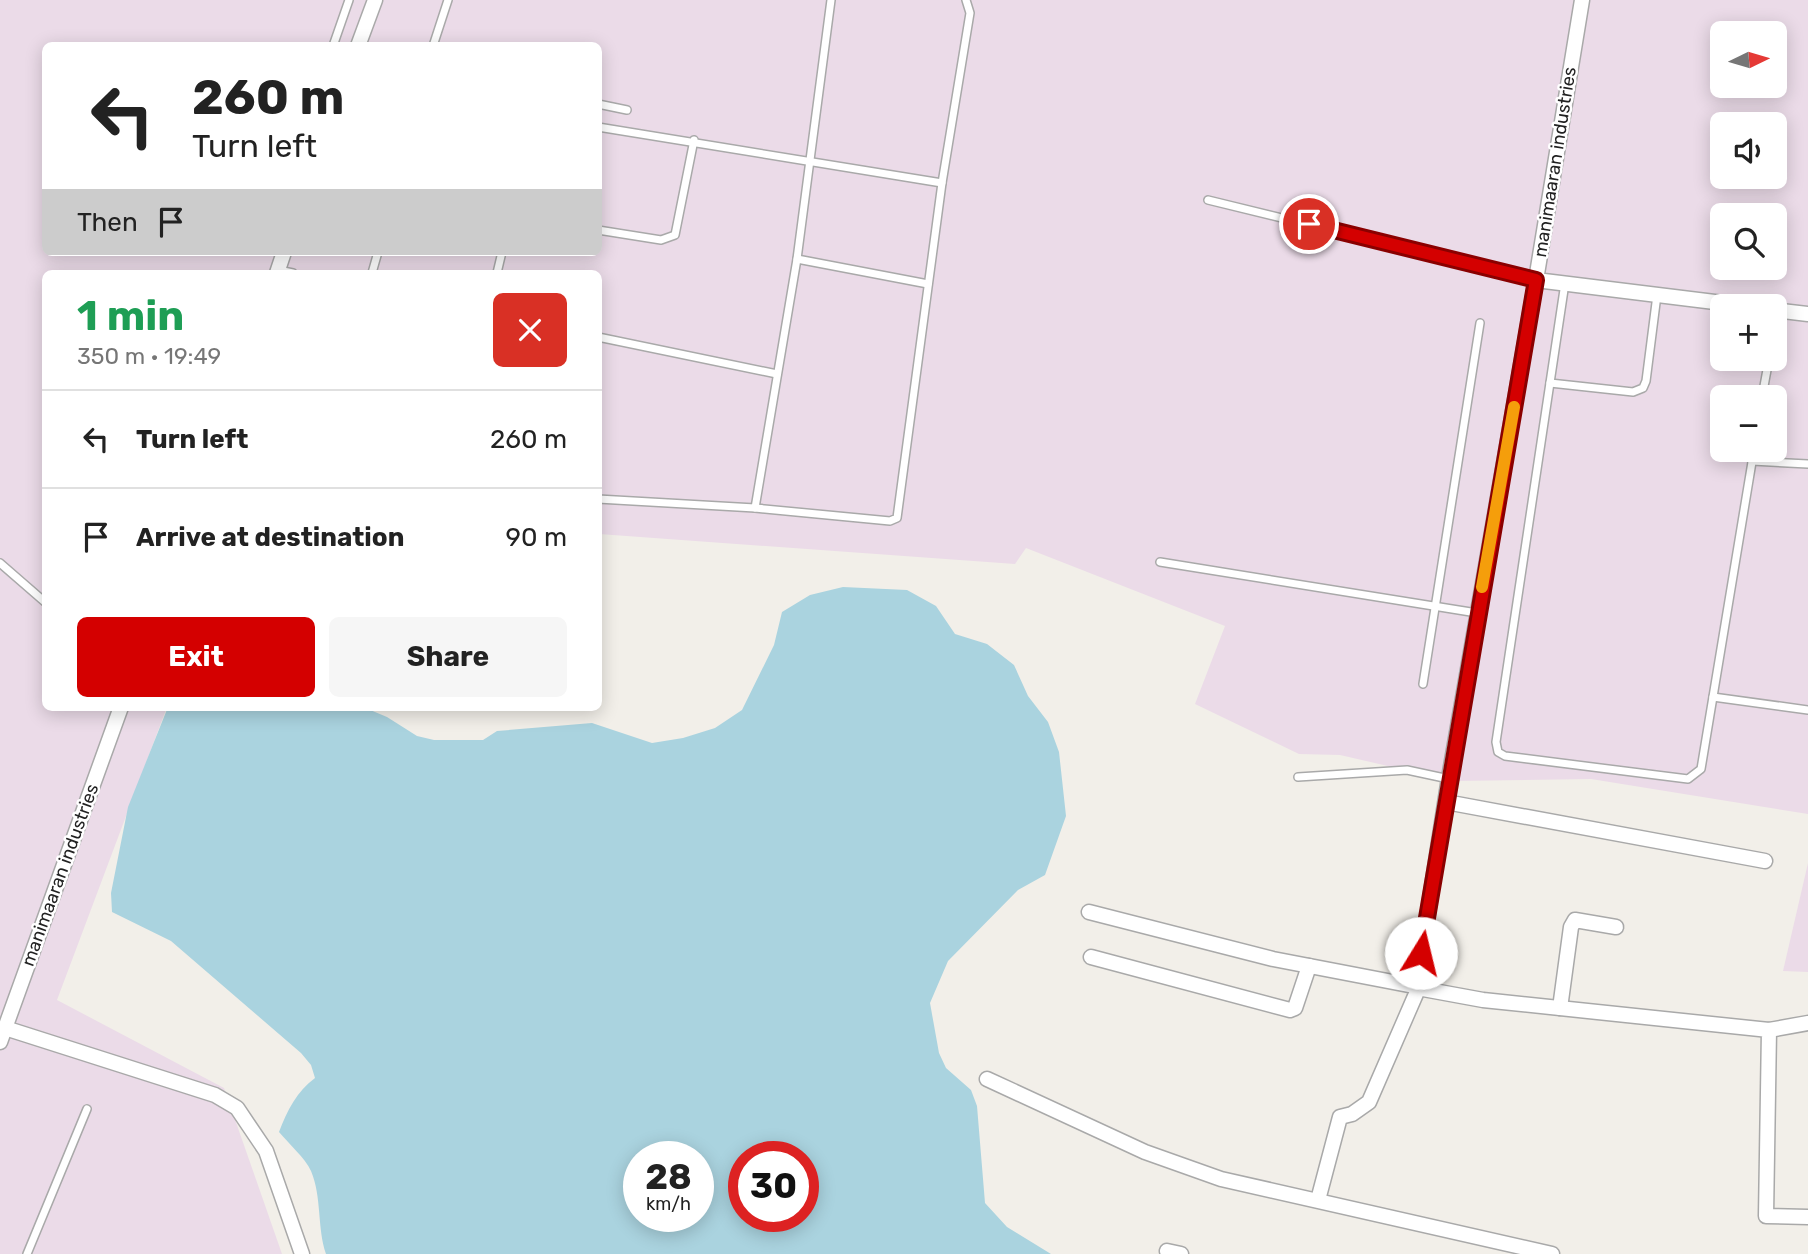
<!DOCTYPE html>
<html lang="en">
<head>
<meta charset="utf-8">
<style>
  body { margin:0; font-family:Rubik,sans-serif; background:#f6f6f6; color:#222; height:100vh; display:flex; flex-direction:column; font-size:26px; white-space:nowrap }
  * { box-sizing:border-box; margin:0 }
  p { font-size:23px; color:#767676 }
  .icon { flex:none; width:38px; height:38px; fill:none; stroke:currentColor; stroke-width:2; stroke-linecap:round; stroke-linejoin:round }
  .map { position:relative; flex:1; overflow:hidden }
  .details { position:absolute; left:42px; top:270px; width:560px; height:441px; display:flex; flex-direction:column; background:#fff; border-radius:10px; box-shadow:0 4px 18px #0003 }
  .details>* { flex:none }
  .banner { position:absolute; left:42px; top:42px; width:560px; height:214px; border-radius:10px; box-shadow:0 4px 18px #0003; background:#fff; color:#222; overflow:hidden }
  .needle { width:46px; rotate:85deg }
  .controls { position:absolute; left:1710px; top:21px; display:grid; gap:14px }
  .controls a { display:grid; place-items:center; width:77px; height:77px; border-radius:10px; background:#fff; box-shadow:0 4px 18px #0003; font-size:35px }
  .speed { position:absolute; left:623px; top:1141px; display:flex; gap:14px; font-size:35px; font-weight:700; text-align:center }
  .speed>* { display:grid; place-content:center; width:91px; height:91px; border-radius:50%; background:#fff; box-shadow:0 4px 18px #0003; line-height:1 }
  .speed small { font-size:18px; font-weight:400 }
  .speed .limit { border:10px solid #d22; background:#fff; color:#111 }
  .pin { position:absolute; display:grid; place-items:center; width:60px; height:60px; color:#fff; margin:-30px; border:4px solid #fff; border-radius:50%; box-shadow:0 2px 7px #0007 }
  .me { position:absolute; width:77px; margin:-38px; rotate:9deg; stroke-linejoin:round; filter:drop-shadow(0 0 5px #0008) }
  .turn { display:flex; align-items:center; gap:24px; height:147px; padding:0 35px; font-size:32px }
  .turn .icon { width:91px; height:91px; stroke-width:2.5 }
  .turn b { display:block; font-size:49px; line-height:60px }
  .then { display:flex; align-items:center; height:66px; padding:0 35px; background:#0003; gap:14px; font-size:26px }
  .round { display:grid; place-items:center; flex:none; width:74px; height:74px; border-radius:10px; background:#f6f6f6 }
  .overview { display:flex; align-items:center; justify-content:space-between; height:119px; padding:0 35px }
  h1 { font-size:42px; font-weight:700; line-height:52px; color:#1e9e55 }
  .button { display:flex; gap:14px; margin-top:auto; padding:14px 35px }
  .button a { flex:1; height:80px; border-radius:10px; background:#d40000; color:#fff; font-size:28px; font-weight:700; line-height:80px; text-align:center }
  .button a+a { background:#f6f6f6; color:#222 }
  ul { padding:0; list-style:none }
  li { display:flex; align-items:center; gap:21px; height:98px; padding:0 35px; border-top:2px solid #e0e0e0 }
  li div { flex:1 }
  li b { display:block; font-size:26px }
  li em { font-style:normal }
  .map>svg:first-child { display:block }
  .industrial { fill:#ebdbe8; fill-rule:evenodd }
  .water { fill:#aad3df; fill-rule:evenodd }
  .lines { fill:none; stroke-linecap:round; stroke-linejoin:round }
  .lane-casing { stroke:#a9a9a9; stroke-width:10 }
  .street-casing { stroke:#a9a9a9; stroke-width:17 }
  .lane { stroke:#fff; stroke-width:7 }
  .street { stroke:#fff; stroke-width:14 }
  .route-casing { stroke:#8a0000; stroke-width:18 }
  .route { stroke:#d40000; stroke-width:12 }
  .slow { stroke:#f59e0b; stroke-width:12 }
  .labels { text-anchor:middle; stroke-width:5; stroke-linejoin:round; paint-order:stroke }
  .street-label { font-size:18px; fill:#222; stroke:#fff }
</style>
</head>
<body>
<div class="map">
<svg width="1808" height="1254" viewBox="0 0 1808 1254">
  <rect width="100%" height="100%" fill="#f2efe9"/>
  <g class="industrial">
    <path d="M0 0H1808V814L1591 779 1453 781 1340 755 1299 754 1195 704 1225 626 1026 548 1015 564 599 534 598 273H46V707H167L57 1000 224 1088 282 1254H0ZM1722 33H1774V86H1722ZM46 46H598V252H46ZM1722 124H1774V177H1722ZM1722 215H1774V268H1722ZM1722 306H1774V359H1722ZM1722 397H1774V450H1722Z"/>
    <polygon points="1808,863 1808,972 1783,971"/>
  </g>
  <path class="water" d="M843 587 907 590 936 606 955 634 987 644 1014 665 1028 696 1048 722 1059 752 1066 816 1045 875 1018 890 948 961 930 1003 939 1053 946 1068 971 1090 977 1106 985 1203 1007 1227 1051 1254H326C317 1228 322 1197 311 1171 305 1158 289 1144 279 1132 287 1111 297 1091 315 1078L311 1065 301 1053 171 941 112 912 111 893 128 807 168 707H363L387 717 417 736 434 740H483L497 731 592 723 652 743 683 738 715 728 742 710 774 645 782 612 810 595ZM639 1157H698V1216H639ZM744 1157H803V1216H744Z"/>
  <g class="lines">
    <g class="lane-casing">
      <g id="lane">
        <polyline points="333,46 349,0"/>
        <polyline points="433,46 448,0"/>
        <polyline points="598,104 627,110"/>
        <polyline points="598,127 942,183"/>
        <polyline points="1208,200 1536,280"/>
        <polyline points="598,230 661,240 675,235 694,140"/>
        <polyline points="797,259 928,284"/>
        <polyline points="278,270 293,273"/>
        <polyline points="372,273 378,252"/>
        <polyline points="497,273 502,252"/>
        <polyline points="1565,283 1496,742 1498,752 1505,756 1688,779 1701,769 1754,450"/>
        <polyline points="598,337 777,374"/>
        <polyline points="1550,383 1633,392 1643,388 1646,381 1657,295"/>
        <polyline points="1762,397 1769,359"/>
        <polyline points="1752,461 1808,464"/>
        <polyline points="598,499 755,508 890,521 897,518 942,183 970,13 966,0"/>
        <polyline points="755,508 797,259 831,0"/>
        <polyline points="1160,562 1477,613"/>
        <polyline points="0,563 46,603"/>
        <polyline points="1423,684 1480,323"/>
        <polyline points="1713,697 1808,710"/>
        <polyline points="1298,777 1407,770 1449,779"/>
        <polyline points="27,1254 87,1109"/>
      </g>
    </g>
    <g class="street-casing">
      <g id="street">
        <polyline points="1582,0 1536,280 1747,306"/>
        <polyline points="358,46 375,0"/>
        <polyline points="277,273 284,252"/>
        <polyline points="1536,280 1449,778 1417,983 1423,989 1483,1000 1769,1030 1766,1216 1808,1217"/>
        <polyline points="1774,310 1808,314"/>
        <polyline points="1446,802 1765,861"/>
        <polyline points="1089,912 1273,959 1419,987 1369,1102 1352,1114 1340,1117 1318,1200"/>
        <polyline points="1091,957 1290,1010 1295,1008 1309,966"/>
        <polyline points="1560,1008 1571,927 1575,920 1616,927"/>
        <polyline points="5,1028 215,1095 237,1108 266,1151 302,1254"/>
        <polyline points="1769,1030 1808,1023"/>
        <polyline points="0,1042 121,707"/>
        <polyline points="987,1079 1145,1152 1221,1179 1552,1254"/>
        <polyline points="1167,1251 1181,1254"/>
      </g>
    </g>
    <use href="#lane" class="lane"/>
    <use href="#street" class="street"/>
  </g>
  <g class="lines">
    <g class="route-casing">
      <polyline id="route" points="1309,224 1536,280 1421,953"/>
    </g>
    <use href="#route" class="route"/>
    <polyline class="slow" points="1482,587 1514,407"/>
  </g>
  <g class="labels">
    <g class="street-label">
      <text transform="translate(1555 162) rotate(-81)" y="6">manimaaran industries</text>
      <text transform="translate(60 875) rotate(-70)" y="6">manimaaran industries</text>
    </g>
  </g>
</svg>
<div class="controls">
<a><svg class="needle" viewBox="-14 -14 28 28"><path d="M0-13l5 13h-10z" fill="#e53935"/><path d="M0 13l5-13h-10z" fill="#767676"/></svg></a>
<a><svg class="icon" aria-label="sound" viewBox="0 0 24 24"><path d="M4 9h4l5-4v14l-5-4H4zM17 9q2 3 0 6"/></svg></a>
<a><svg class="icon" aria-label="search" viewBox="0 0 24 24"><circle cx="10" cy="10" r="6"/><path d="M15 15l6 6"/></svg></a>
<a>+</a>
<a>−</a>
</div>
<div class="speed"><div>28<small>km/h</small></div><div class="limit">30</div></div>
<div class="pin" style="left:1309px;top:224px;background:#d93025"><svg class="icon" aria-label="arrive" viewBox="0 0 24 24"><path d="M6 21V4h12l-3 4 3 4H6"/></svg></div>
<svg class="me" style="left:1421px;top:953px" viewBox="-20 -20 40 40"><circle r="19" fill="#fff"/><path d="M0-13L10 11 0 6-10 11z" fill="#d40000"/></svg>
<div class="banner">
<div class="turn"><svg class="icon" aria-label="left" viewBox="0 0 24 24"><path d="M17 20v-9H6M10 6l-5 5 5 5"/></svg><div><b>260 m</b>Turn left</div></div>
<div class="then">Then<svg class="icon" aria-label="arrive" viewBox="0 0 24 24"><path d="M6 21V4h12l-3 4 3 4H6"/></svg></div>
</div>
<section class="details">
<div class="overview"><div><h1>1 min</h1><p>350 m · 19:49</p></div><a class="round" style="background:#d93025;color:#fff"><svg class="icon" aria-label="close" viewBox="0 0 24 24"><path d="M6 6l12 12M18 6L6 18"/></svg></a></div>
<ul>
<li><svg class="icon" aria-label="left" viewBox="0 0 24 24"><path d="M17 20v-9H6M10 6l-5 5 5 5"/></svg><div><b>Turn left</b></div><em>260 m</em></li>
<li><svg class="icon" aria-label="arrive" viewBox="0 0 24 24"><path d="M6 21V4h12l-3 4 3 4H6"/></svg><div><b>Arrive at destination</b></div><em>90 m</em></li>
</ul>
<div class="button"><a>Exit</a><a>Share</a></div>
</section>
</div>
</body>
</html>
